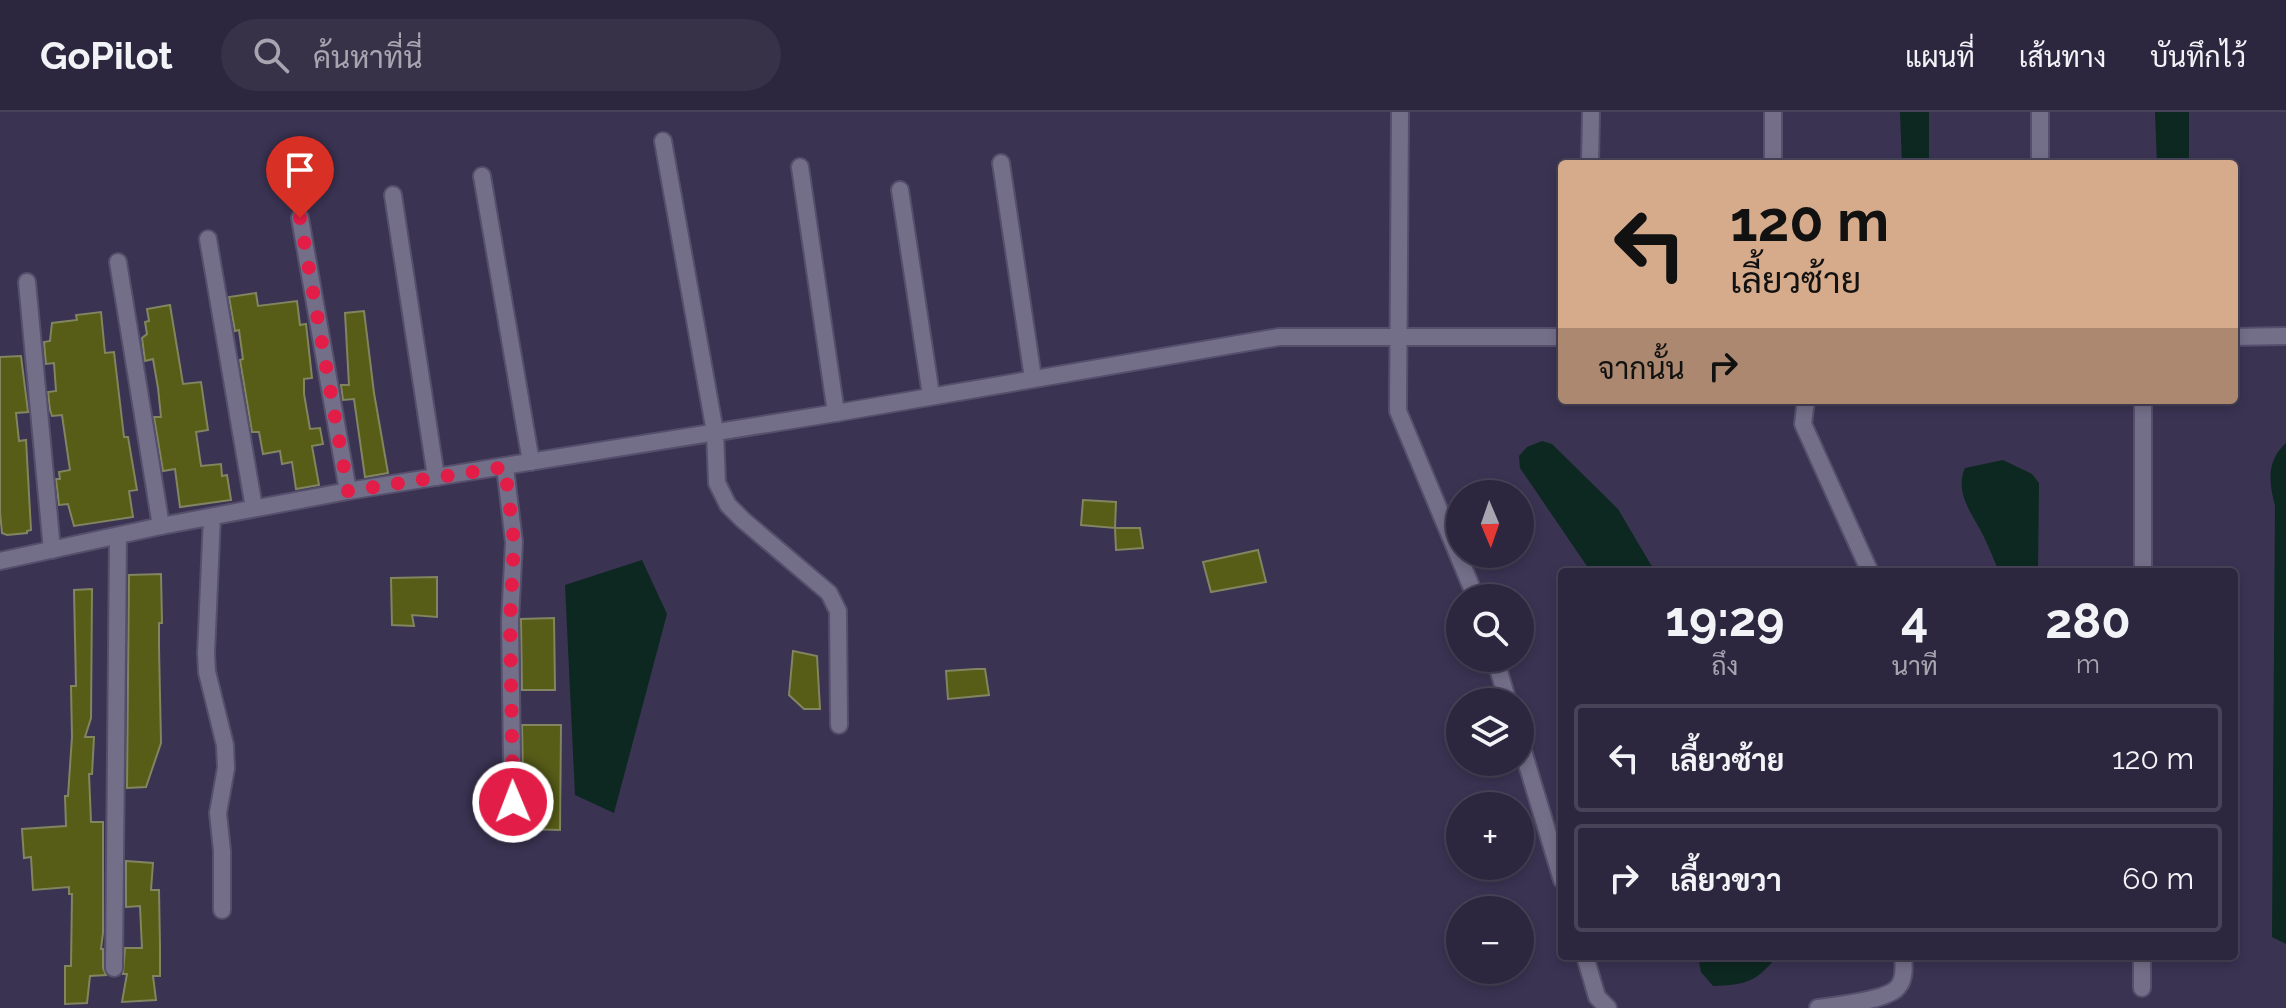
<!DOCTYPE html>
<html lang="th">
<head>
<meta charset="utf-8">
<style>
  body { margin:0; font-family:Raleway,Sarabun,sans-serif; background:#383249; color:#f1f3f6; height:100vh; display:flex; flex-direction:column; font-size:30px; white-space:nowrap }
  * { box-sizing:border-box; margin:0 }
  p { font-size:26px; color:#a6a5b0 }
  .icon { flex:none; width:44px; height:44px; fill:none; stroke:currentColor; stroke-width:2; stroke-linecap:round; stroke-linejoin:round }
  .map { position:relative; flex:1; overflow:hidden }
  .sheet { position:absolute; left:1558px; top:456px; width:680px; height:392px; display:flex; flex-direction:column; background:#2c263e; border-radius:8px; box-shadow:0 4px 12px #0003,0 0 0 2px #484358 }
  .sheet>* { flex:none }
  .hud { position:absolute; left:1558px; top:48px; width:680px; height:244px; border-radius:8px; box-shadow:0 4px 12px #0003,0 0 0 2px #484358; background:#d6ab8b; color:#111; overflow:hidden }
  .needle { width:52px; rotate:178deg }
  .tools { position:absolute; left:1446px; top:368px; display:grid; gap:16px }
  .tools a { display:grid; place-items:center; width:88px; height:88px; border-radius:50%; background:#2c263e; box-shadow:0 4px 12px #0003,0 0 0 2px #484358; font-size:40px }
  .pin { position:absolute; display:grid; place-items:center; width:68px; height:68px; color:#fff; margin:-82px -34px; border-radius:50% 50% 50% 0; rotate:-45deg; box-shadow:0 0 8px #0007 }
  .pin .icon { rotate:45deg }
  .me { position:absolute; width:88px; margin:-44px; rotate:359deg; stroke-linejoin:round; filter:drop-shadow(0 0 6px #0008) }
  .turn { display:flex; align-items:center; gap:28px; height:168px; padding:0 40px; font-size:36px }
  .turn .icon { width:104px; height:104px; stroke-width:2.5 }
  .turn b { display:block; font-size:56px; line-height:68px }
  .then { display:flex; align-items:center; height:76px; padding:0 40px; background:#0003; gap:16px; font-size:30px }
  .eta { display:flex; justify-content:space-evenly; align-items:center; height:136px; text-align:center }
  .eta b { font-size:48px; font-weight:700; line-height:56px }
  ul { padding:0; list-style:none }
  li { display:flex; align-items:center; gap:24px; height:108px; margin:0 16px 12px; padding:0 24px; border:4px solid #484358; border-radius:8px }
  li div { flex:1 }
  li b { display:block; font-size:30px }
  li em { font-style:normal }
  header { display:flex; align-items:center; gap:48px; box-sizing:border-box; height:112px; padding:0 40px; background:#2c263e; border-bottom:2px solid #484358 }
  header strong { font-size:38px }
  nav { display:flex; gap:44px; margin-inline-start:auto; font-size:28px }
  .search { width:560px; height:72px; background:#383249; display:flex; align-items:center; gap:20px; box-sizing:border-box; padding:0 28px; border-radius:44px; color:#a6a5b0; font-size:30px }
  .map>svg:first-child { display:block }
  .water { fill:#0d2820 }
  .building { fill:#575c17; stroke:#818560; stroke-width:2 }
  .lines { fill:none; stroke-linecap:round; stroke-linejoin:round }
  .street-casing { stroke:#554f6c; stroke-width:20 }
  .street { stroke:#736f89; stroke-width:16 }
  .route { stroke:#e11d48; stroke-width:14; stroke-dasharray:0 25.2 }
</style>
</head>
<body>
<header>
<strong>GoPilot</strong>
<div class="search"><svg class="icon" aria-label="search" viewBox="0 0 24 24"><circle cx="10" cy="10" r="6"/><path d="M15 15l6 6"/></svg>ค้นหาที่นี่</div>
<nav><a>แผนที่</a><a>เส้นทาง</a><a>บันทึกไว้</a></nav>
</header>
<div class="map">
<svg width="2286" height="896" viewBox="0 0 2286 896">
  <rect width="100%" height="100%" fill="#3a3352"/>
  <g class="water">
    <polygon points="1900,0 1929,0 1929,52 1902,52"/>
    <polygon points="2155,0 2189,0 2189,52 2157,52"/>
    <polygon points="1542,329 1552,332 1618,397 1651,453 1661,460 1591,460 1520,356 1519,344 1527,335"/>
    <path d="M2286 331V832L2272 825 2275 394C2269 370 2266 349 2286 331Z"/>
    <path d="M2003 348 2032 362 2039 371 2038 460H1999C1994 448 1989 435 1983 423 1973 403 1954 381 1965 356Z"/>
    <polygon points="642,448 667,502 614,701 575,683 565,473"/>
    <path d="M1698 844H1777C1757 870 1745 873 1713 874L1701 860Z"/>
  </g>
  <g class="building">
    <polygon points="256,181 258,194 297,189 300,213 306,212 312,266 304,267 304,282 310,317 320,316 323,332 312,334 319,373 296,377 292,350 282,352 280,339 263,342 259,320 252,320 240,248 243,247 239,218 235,219 229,185"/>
    <polygon points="170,193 183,272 201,270 208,318 196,320 201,354 221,352 222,364 227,363 231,388 180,395 175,357 163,359 154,305 161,305 158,276 153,247 145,249 142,226 147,222 145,210 149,209 147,197"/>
    <polygon points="364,199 374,281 388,361 365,365 354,287 343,288 341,273 349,273 345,201"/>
    <polygon points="101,200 105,241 114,240 124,325 128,325 137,378 129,379 133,405 74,414 68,392 59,393 56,367 60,367 59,360 70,358 62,303 52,304 50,298 48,280 56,279 54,251 46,252 44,230 50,229 52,211 77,208 76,203"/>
    <polygon points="21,244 28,300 16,301 19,329 26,328 31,418 27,419 27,421 7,423 2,421 0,400 0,245"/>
    <polygon points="1083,388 1116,390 1115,416 1081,413"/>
    <polygon points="1115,416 1140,416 1143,436 1116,438"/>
    <polygon points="1258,438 1266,470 1211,480 1203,450"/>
    <polygon points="161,462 162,511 159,511 159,536 161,631 146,675 127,676 129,463"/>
    <polygon points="437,465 437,505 412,503 414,514 392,513 391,466"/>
    <polygon points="92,477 91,606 85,625 94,625 92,662 89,662 91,710 103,710 103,821 101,837 103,837 103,856 106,863 90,864 87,891 65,892 65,854 71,854 72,782 69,782 69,775 33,778 31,745 24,746 22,717 66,714 65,684 68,684 72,625 71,574 76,574 74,478"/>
    <polygon points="554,506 555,578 522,578 521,507"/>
    <polygon points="793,539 817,544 820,597 804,597 789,583"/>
    <polygon points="976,557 985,557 989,583 948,587 946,559"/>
    <polygon points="522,613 561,613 560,718 524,717"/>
    <polygon points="126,749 153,751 151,778 159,778 160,835 160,864 153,864 156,888 122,890 127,862 123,862 125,836 142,836 140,794 126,795"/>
  </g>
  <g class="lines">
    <g class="street-casing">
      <g id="street">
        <polyline points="1400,0 1398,299 1476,486"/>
        <polyline points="1773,0 1773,52"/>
        <polyline points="2040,0 2040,52"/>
        <polyline points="663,29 715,320 717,371 728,393 743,408 829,481 838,499 839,613"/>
        <polyline points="1001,51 1033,266"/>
        <polyline points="1590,52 1591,0"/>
        <polyline points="800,55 836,301"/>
        <polyline points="482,64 531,350"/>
        <polyline points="900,78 931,283"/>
        <polyline points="393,83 436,365"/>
        <polyline points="300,106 348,379"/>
        <polyline points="208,127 254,396"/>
        <polyline points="118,150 161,414"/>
        <polyline points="27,170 52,438"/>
        <polyline points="2234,225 2286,224"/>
        <polyline points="1806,288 1803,312 1870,460"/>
        <polyline points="505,355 514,430 510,509 513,720"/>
        <polyline points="212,405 206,541 207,560 225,633 226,656 218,701 222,739 222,798"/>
        <polyline points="0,449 161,414 348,379 836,301 1279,225 1562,225"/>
        <polyline points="2143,460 2143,288"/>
        <polyline points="1495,546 1508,590"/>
        <polyline points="1520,629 1562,768"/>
        <polyline points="1585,844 1597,885 1608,896"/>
        <polyline points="114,856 118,425"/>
        <polyline points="2142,876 2142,844"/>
        <path d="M1818 896C1837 893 1887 889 1898 875 1905 867 1904 854 1903 844"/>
      </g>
    </g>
    <use href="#street" class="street"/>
  </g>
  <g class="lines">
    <polyline class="route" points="300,106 348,379 505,355 514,430 510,509 513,690"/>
  </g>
</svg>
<div class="tools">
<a><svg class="needle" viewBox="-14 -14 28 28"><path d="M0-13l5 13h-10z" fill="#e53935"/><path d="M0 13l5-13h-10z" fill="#a6a5b0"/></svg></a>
<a><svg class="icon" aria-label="search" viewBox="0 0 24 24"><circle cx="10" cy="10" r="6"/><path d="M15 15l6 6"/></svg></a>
<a><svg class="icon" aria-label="layers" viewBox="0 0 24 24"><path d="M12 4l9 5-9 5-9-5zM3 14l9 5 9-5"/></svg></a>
<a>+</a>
<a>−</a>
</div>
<div class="pin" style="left:300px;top:106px;background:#d93025"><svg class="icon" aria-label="arrive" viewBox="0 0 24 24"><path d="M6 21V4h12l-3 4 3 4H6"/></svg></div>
<svg class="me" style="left:513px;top:690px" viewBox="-20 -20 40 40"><circle r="17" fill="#e11d48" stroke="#fff" stroke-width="3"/><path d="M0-11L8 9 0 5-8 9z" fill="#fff"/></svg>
<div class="hud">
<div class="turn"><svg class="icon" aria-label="left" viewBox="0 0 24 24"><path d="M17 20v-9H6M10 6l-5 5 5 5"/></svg><div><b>120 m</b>เลี้ยวซ้าย</div></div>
<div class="then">จากนั้น<svg class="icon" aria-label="right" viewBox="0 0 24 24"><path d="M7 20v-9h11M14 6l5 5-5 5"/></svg></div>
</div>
<section class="sheet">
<div class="eta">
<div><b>19:29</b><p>ถึง</p></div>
<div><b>4</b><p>นาที</p></div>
<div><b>280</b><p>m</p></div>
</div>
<ul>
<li><svg class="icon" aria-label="left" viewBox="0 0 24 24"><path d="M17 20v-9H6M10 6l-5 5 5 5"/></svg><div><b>เลี้ยวซ้าย</b></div><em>120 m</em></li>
<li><svg class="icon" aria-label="right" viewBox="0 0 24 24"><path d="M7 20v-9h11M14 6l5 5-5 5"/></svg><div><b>เลี้ยวขวา</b></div><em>60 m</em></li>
</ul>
</section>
</div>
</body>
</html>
